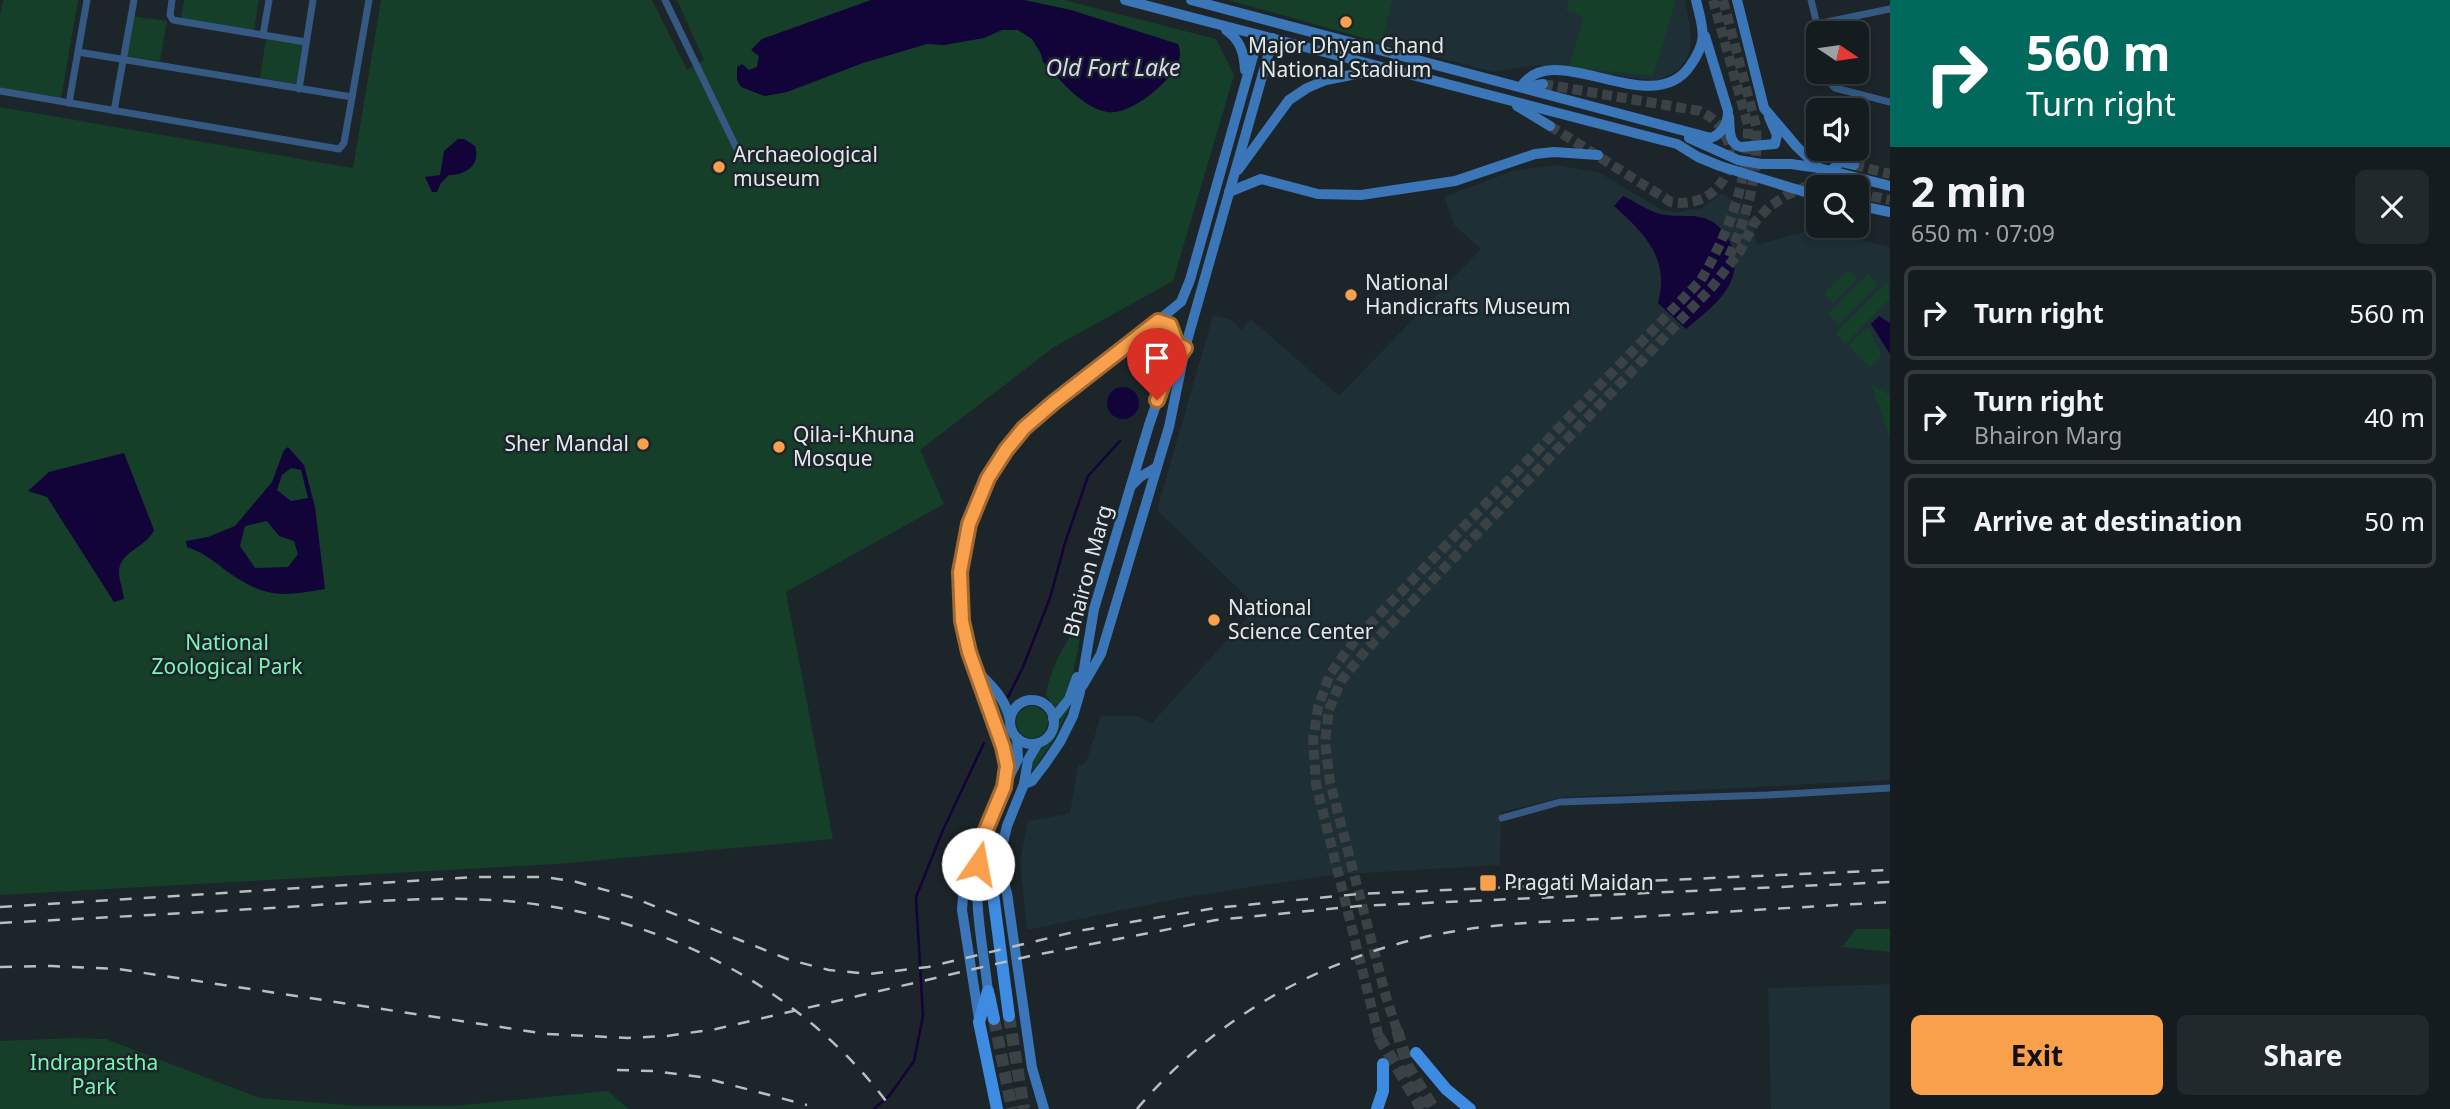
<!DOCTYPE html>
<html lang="en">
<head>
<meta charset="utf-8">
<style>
  body { margin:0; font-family:"Noto Sans",sans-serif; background:#22292c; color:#f1f3f6; height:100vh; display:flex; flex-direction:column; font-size:26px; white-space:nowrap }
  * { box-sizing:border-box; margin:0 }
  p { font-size:23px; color:#9da1a4 }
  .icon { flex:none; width:38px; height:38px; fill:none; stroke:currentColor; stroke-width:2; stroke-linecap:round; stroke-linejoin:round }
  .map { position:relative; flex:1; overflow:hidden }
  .drawer { display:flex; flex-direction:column; background:#151c1f; width:560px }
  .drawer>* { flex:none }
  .guide { background:#00695c; color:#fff; overflow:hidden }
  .needle { width:46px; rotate:103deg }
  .controls { position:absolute; left:1806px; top:21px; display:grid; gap:14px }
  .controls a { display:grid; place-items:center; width:63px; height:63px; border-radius:10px; background:#151c1f; box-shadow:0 4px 10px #0003,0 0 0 2px #343a3d; font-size:35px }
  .pin { position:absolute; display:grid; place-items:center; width:60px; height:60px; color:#fff; margin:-72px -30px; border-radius:50% 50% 50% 0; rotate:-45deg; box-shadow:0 0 7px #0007 }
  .pin .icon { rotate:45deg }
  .me { position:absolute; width:77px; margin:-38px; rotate:12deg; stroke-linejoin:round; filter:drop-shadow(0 0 5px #0008) }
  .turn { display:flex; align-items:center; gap:24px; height:147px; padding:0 21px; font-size:32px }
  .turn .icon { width:91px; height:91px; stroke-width:2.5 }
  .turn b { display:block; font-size:49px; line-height:60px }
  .round { display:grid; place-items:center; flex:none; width:74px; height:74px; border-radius:10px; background:#22292c }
  .summary { display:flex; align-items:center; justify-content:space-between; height:119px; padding:0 21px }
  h1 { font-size:42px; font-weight:700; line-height:52px }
  .primary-button { display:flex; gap:14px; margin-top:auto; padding:14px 21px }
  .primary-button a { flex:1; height:80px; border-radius:10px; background:#f9a04c; color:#111; font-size:28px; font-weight:700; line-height:80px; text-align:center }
  .primary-button a+a { background:#22292c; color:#f1f3f6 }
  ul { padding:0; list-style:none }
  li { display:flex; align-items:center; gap:21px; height:94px; margin:0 14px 10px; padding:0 7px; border:4px solid #343a3d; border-radius:10px }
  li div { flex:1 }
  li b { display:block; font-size:26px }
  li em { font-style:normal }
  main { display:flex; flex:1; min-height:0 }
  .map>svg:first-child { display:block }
  .built { fill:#1e2f35 }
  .green { fill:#153f29 }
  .water { fill:#120339; fill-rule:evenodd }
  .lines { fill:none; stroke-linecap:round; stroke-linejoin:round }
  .stream { stroke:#120339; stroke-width:2.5 }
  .minor-tunnel { stroke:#3a4246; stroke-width:7; stroke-dasharray:7 3.5; stroke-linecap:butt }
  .secondary-tunnel { stroke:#3a4246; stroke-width:10; stroke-dasharray:10 5; stroke-linecap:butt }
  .primary-tunnel { stroke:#3a4246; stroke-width:12; stroke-dasharray:12 6; stroke-linecap:butt }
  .minor { stroke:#355983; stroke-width:7 }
  .secondary { stroke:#3b76b9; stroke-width:10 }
  .primary { stroke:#3e8be2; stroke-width:12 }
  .rail { stroke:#b8bec1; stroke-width:2.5; stroke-dasharray:12 12; stroke-linecap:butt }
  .route-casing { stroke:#a26831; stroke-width:18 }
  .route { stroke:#f9a04c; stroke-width:12 }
  .poi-dot { fill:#f9a04c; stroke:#1c2529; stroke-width:2.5 }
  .labels { text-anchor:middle; stroke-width:5; stroke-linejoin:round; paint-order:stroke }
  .poi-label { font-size:21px; fill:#e2e8eb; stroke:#1c2529; text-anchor:start }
  .street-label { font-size:21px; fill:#e2e8eb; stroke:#1c2529 }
  .park-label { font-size:21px; fill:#7af7b3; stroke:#1c2529 }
  .water-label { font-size:23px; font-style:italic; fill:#d8d8ee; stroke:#1c2529 }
</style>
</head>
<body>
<main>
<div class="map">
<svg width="1890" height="1109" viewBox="0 0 1890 1109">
  <rect width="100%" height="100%" fill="#1c2529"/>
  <g class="built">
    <polygon points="1393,0 1685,0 1691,35 1690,48 1686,60 1678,70 1657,81 1537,65 1494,72 1381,43"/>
    <polygon points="1557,165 1600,173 1662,210 1679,212 1702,208 1722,193 1740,205 1748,216 1754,230 1757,245 1814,229 1890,247 1890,780 1564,797 1501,812 1500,865 1332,875 1186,897 1027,930 1020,861 1028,821 1070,813 1078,766 1086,762 1101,716 1138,716 1151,724 1257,607 1157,510 1213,315 1232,320 1241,330 1251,319 1339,396 1481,249 1454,225 1444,197 1515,170"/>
    <polygon points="1890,984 1890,1109 1771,1109 1768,988"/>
  </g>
  <g class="green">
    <polygon points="3,0 78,0 61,99 0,89 0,15"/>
    <polygon points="184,0 259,0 254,30 181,18"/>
    <polygon points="381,0 652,0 687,70 704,60 677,0 1064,0 1216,39 1234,75 1173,281 1054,347 920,450 944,504 786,592 833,839 557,864 0,895 0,107 353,168"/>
    <polygon points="1228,0 1393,0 1381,43"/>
    <polygon points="1569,0 1676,0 1653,76 1569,67 1584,17 1566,11"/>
    <polygon points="131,16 167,21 160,61 125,56"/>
    <polygon points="266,39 302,44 296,84 260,78"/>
    <polygon points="1848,269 1858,279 1833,303 1824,293"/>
    <polygon points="1868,274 1878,285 1838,324 1828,314"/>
    <polygon points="1888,281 1890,299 1845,344 1835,333"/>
    <polygon points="1867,327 1874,334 1872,336 1882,355 1870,368 1848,346"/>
    <polygon points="1871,384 1890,395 1890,440"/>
    <path d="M1084 613C1078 645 1076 683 1056 709L1046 695C1050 665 1069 639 1084 613Z"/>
    <polygon points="986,688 1001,706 1006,730 1012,739 1014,755 1011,766 1004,729"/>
    <circle cx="1032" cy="722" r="16"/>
    <path d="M1070 706 1054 740 1032 771C1033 750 1040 751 1052 739 1062 730 1054 717 1070 706Z"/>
    <polygon points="1856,929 1890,929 1890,952 1842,947"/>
    <polygon points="74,1038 106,1039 259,1098 359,1106 453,1106 608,1091 628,1109 0,1109 0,1041"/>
  </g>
  <g class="water">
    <path d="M871 0H1024L1071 10 1178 44C1180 50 1181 54 1179 60 1173 81 1130 116 1107 112 1081 107 1061 80 1043 62L1041 54 1032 39 1018 30H1002L984 38 944 45 927 44 863 63 787 92 765 96 741 87 737 80V67L742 64 749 70 757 67 759 56 751 50 762 39Z"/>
    <path d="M458 139H464L475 146C481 165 466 175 449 175L441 183 437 192H432L425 177 440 175 444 151Z"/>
    <path d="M1623 196C1634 201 1645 209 1657 213 1674 219 1695 212 1711 221 1720 226 1728 236 1731 245 1746 284 1712 307 1686 329L1658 303C1670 258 1645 234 1614 206Z"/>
    <polygon points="1879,316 1890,323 1890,354 1871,324"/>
    <circle cx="1162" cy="350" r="8"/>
    <circle cx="1123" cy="403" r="16"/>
    <path d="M288 447 304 465 315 507 325 589C279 597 265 598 225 570 213 560 202 552 187 547L186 541 208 537 235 526 272 482 284 450ZM291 468 301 470 308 498 291 501 277 490 282 475ZM267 521 279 536 294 541 298 554 288 567 255 568 240 546 245 526Z"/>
    <path d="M124 453 154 530C147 547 120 551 119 571 119 580 123 590 124 599L114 602 47 497 28 491 49 472Z"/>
  </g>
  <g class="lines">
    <g class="stream">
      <polyline points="1008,697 1023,667 1050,598 1065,543 1088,476 1120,441"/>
      <polyline points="874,1109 889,1096 914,1061 923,1016 916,897 943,830 984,743"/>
    </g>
    <polyline class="minor-tunnel" points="736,147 743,161"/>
    <g class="secondary-tunnel">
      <path d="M1723 0 1756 126C1759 173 1747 219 1727 261"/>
      <path d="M1543 84 1700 111C1754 137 1729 212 1671 202L1550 126"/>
      <polyline points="1854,165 1890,174"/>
      <polyline points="1857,193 1890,200"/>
      <polyline points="1397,1030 1386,997 1330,782 1325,741 1329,710 1341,681 1367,649 1712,287 1740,251 1754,223 1769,207 1787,195 1807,186 1818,184 1834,187"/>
      <path d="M1379 1037 1316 784 1313 740 1318 707 1330 674 1355 640 1701 280C1728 234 1749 180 1748 125L1713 0"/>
    </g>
    <g class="primary-tunnel">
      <polyline points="1009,1016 1024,1109"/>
      <polyline points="994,1019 1012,1109"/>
      <polyline points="1397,1030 1408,1067 1434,1109"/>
      <polyline points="1379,1037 1422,1109"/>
    </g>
    <g class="minor">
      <polyline points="172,0 170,15 173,20 263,35 269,0"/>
      <polyline points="665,0 736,147"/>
      <polyline points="1811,0 1819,33"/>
      <polyline points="1817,24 1890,9"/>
      <polyline points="263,35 306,42"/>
      <polyline points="78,52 352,97"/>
      <polyline points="1828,72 1831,84 1835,88 1890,102"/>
      <polyline points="299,89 313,0"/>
      <polyline points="0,91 339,149 344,143 369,0"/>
      <polyline points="69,103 87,0"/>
      <polyline points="114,111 134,0"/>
      <polyline points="1502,818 1560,802 1768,795 1890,788"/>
    </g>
    <g class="secondary">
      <polyline points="1125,0 1677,144 1698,157 1720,166 1818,196"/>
      <path d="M1191 0 1711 138C1723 133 1728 124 1728 111L1705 36"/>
      <polyline points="1737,0 1764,108 1797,147 1819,168"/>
      <path d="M1226 30C1240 40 1244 52 1245 70"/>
      <path d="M1521 87C1553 36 1652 122 1690 66 1709 39 1703 30 1696 0"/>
      <polyline points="1524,87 1543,84"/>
      <polyline points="1517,106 1550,126"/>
      <path d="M1729 117C1730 128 1728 144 1741 147L1775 144 1777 135 1769 117"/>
      <polyline points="1689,138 1738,160 1761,164 1791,164 1819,168 1890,186"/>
      <polyline points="1238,170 1289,100 1307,88 1326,80 1361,73 1383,73"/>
      <polyline points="1823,187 1830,171 1841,162 1854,165"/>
      <polyline points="1229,192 1261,179 1318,194 1361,195 1455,181 1535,154 1554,152 1598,155"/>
      <polyline points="1857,205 1890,212"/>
      <polyline points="1158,321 1170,325 1177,343 1185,348"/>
      <polyline points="1131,486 1140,477 1157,467"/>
      <path d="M978 672C993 687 1006 699 1010 721"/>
      <polyline points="1083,685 1101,654 1169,427 1184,354"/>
      <circle cx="1032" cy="722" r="22"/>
      <polyline points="1053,719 1069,699 1077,677"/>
      <polyline points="1038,743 1028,760 1024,784 1007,826 998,864 1007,893 1032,1068 1044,1109"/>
      <polyline points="1007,781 1018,759 1017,738"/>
      <polyline points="1024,784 1032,781 1045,764 1060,742 1073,716 1080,692 1094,609 1149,425 1166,376 1185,348 1273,38"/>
      <path d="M988 991C983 946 972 899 980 854 985 824 1010 794 1007 764 1005 750 999 736 994 723 983 692 969 661 963 628 950 554 975 477 1028 424 1045 408 1064 396 1082 381 1115 355 1148 329 1181 302L1190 280 1259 35"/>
      <polyline points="979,1019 962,910 965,872 980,841"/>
    </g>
    <g class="primary">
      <polyline points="998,864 993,894 1009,1016"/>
      <polyline points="988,991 979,1022 997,1109"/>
      <polyline points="989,995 994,1019"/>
      <polyline points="1416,1053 1446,1089 1470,1109"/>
      <polyline points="1377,1109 1383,1091 1383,1064"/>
    </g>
    <g class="rail">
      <polyline points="0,907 475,877 543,877 573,881 634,898 790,960 829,970 869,974 928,967 1078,931 1215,908 1358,894 1890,870"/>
      <path d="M0 923C95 918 190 913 286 907 354 903 424 896 492 900 648 909 799 982 892 1109"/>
      <polyline points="0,967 51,966 118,969 547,1034 628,1038 667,1036 716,1029 1030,956 1216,920 1359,906 1890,882"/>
      <polyline points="617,1070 654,1071 701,1077 807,1105"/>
      <path d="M1137 1109C1216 1015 1330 953 1450 932 1511 921 1574 921 1635 917 1720 912 1805 907 1890 902"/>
    </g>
  </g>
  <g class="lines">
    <g class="route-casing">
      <polyline id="route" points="978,864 983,837 1004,787 1007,766 1003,747 969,652 962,621 960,572 969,524 988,478 1006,450 1024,428 1053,403 1158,321 1170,325 1177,344 1185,348 1166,376 1157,400"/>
    </g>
    <use href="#route" class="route"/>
  </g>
  <g class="poi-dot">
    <circle cx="1346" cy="22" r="7"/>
    <circle cx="719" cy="167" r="7"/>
    <circle cx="1351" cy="295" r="7"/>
    <circle cx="643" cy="444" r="7"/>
    <circle cx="779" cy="447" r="7"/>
    <circle cx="1214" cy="620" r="7"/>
    <rect x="1479" y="874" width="18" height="18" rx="3.5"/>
  </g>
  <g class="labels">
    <g class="poi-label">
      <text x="1346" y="53" text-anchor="middle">Major Dhyan Chand<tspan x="1346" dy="24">National Stadium</tspan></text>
      <text x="733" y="162">Archaeological<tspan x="733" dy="24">museum</tspan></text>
      <text x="1365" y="290">National<tspan x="1365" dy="24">Handicrafts Museum</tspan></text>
      <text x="793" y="442">Qila-i-Khuna<tspan x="793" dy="24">Mosque</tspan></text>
      <text x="629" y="451" text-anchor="end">Sher Mandal</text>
      <text x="1228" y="615">National<tspan x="1228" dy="24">Science Center</tspan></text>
      <text x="1504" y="890">Pragati Maidan</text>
    </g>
    <g class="street-label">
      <text transform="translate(1088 571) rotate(-75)" y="7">Bhairon Marg</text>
    </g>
    <g class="park-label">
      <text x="227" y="650">National<tspan x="227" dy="24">Zoological Park</tspan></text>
      <text x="94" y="1070">Indraprastha<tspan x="94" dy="24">Park</tspan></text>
    </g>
    <g class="water-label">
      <text x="1113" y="76">Old Fort Lake</text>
    </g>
  </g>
</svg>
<div class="controls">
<a><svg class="needle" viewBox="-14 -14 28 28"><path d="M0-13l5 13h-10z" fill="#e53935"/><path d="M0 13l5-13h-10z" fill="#9da1a4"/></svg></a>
<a><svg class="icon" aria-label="sound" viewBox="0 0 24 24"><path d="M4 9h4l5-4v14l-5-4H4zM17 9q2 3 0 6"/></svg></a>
<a><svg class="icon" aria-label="search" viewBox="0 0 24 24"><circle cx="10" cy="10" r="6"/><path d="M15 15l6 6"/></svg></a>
</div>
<div class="pin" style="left:1157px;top:400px;background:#d93025"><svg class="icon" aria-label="arrive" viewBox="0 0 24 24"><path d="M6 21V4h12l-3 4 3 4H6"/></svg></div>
<svg class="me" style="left:978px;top:864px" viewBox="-20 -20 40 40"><circle r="19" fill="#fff"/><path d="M0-13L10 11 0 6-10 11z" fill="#f9a04c"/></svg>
</div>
<section class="drawer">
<div class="guide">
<div class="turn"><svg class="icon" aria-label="right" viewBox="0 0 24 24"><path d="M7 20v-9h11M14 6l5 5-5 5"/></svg><div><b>560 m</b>Turn right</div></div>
</div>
<div class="summary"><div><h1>2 min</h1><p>650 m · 07:09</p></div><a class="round"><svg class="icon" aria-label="close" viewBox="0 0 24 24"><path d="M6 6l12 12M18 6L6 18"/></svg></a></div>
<ul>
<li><svg class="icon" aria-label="right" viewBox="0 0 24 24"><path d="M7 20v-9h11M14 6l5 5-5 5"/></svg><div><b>Turn right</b></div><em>560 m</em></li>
<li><svg class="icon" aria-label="right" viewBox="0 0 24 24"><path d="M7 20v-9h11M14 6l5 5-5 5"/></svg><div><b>Turn right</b><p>Bhairon Marg</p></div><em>40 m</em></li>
<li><svg class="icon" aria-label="arrive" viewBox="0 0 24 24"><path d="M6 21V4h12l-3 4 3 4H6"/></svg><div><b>Arrive at destination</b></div><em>50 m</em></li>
</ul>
<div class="primary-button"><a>Exit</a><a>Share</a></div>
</section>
</main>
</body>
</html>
